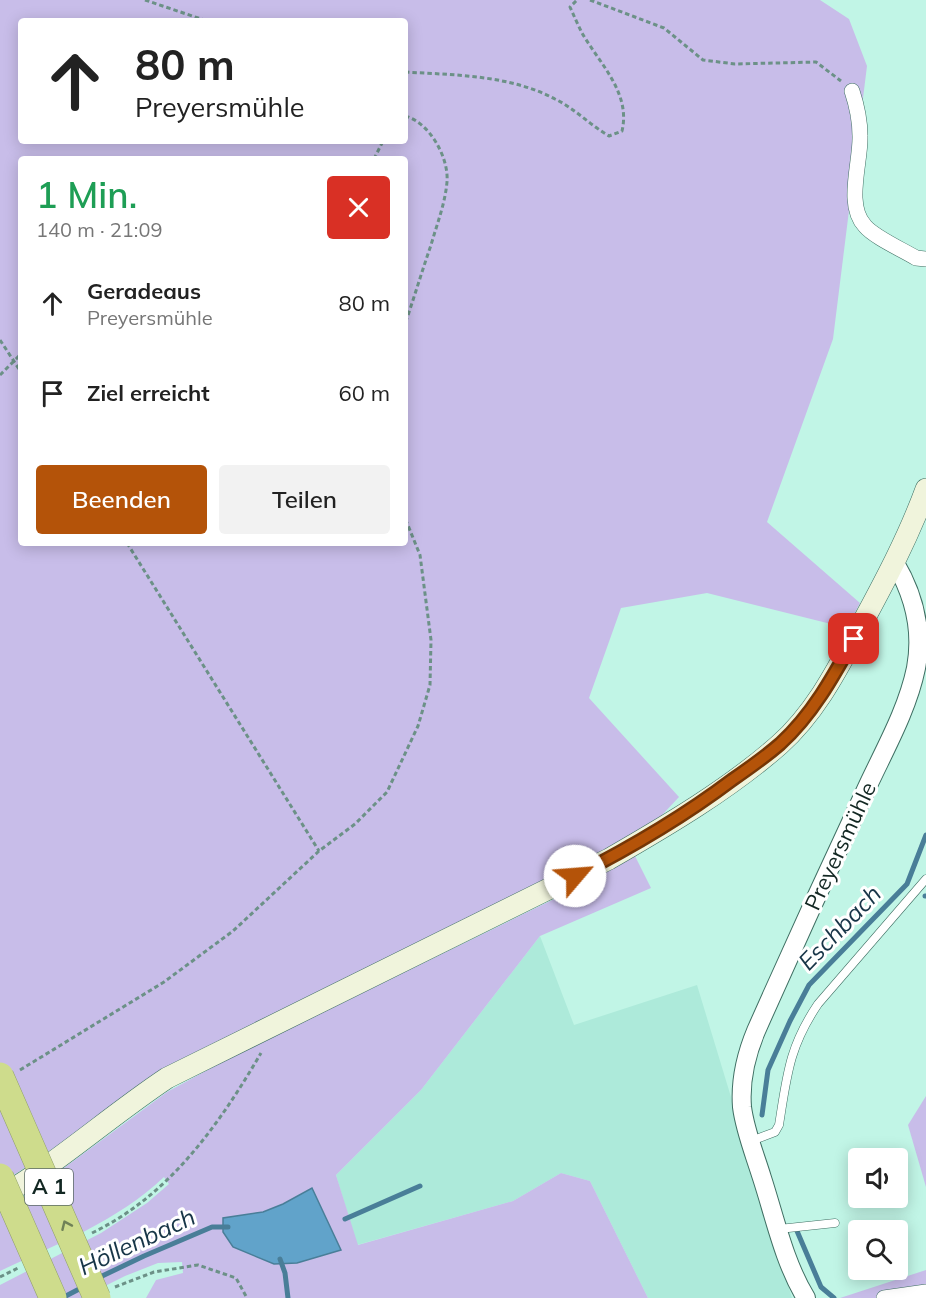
<!DOCTYPE html>
<html lang="de">
<head>
<meta charset="utf-8">
<style>
  body { margin:0; font-family:Mulish,sans-serif; background:#f2f2f2; color:#222; height:100vh; display:flex; flex-direction:column; font-size:22px; white-space:nowrap }
  * { box-sizing:border-box; margin:0 }
  p { font-size:20px; color:#767676 }
  .icon { flex:none; width:33px; height:33px; fill:none; stroke:currentColor; stroke-width:2; stroke-linecap:round; stroke-linejoin:round }
  .map { position:relative; flex:1; overflow:hidden }
  .details { position:absolute; left:18px; top:156px; width:390px; height:390px; display:flex; flex-direction:column; background:#fff; border-radius:6px; box-shadow:0 3px 15px #0003 }
  .details>* { flex:none }
  .guide { position:absolute; left:18px; top:18px; width:390px; height:126px; border-radius:6px; box-shadow:0 3px 15px #0003; background:#fff; color:#222; overflow:hidden }
  .controls { position:absolute; left:848px; top:1148px; display:grid; gap:12px }
  .controls a { display:grid; place-items:center; width:60px; height:60px; border-radius:6px; background:#fff; box-shadow:0 3px 15px #0003; font-size:30px }
  .pin { position:absolute; display:grid; place-items:center; width:51px; height:51px; color:#fff; margin:-26px; border-radius:12px; box-shadow:0 3px 9px #0006 }
  .me { position:absolute; width:66px; margin:-33px; rotate:63deg; stroke-linejoin:round; filter:drop-shadow(0 0 4px #0008) }
  .turn { display:flex; align-items:center; gap:21px; height:126px; padding:0 18px; font-size:27px }
  .turn .icon { width:78px; height:78px; stroke-width:2.5 }
  .turn b { display:block; font-size:42px; line-height:51px }
  .round { display:grid; place-items:center; flex:none; width:63px; height:63px; border-radius:6px; background:#f2f2f2 }
  .summary { display:flex; align-items:center; justify-content:space-between; height:102px; padding:0 18px }
  h1 { font-size:36px; font-weight:600; line-height:45px; color:#1e9e55 }
  .action { display:flex; gap:12px; margin-top:auto; padding:12px 18px }
  .action a { flex:1; height:69px; border-radius:6px; background:#b45309; color:#fff; font-size:24px; font-weight:600; line-height:69px; text-align:center }
  .action a+a { background:#f2f2f2; color:#222 }
  ul { padding:0; list-style:none }
  li { display:flex; align-items:center; gap:18px; height:90px; padding:0 18px }
  li div { flex:1 }
  li b { display:block; font-size:22px }
  li em { font-style:normal }
  .map>svg:first-child { display:block }
  .built { fill:#adeada }
  .green { fill:#c8bde9; fill-rule:evenodd }
  .water { fill:#61a3ca; stroke:#497e98; stroke-width:1.5 }
  .lines { fill:none; stroke-linecap:round; stroke-linejoin:round }
  .stream { stroke:#497e98; stroke-width:5 }
  .service-casing { stroke:#3e6e62; stroke-width:9 }
  .minor-casing { stroke:#3e6e62; stroke-width:16 }
  .tertiary-casing { stroke:#3e6e62; stroke-width:20 }
  .secondary-casing { stroke:#3e6e62; stroke-width:22 }
  .path { stroke:#6c9187; stroke-width:3; stroke-dasharray:4.5 3; stroke-linecap:butt }
  .service { stroke:#fff; stroke-width:8 }
  .minor { stroke:#fff; stroke-width:15 }
  .tertiary { stroke:#fff; stroke-width:18 }
  .secondary { stroke:#f0f4dc; stroke-width:21 }
  .motorway-bridge-casing { stroke:#8c9d67; stroke-width:28; stroke-linecap:butt }
  .motorway-bridge { stroke:#cedc8c; stroke-width:27 }
  .oneway { stroke:#708257 }
  .route-casing { stroke:#753606; stroke-width:15 }
  .route { stroke:#b45309; stroke-width:10 }
  .labels { text-anchor:middle; stroke-width:6; stroke-linejoin:round; paint-order:stroke }
  .shield { fill:#fff; stroke:#596864; stroke-width:1.5 }
  .shield-label { font-size:21px; font-weight:bold; fill:#122722 }
  .street-label { font-size:22px; fill:#122722; stroke:#fff }
  .water-label { font-size:24px; font-style:italic; fill:#173547; stroke:#fff }
</style>
</head>
<body>
<div class="map">
<svg width="926" height="1298" viewBox="0 0 926 1298">
  <rect width="100%" height="100%" fill="#c1f5e6"/>
  <polygon class="built" points="540,936 574,1025 697,985 792,1298 648,1298 590,1181 561,1173 513,1201 357,1245 336,1175 421,1090"/>
  <g class="green">
    <path d="M0 0H820L849 19 867 66 833 339 767 522 860 603 847 628 707 593 621 608 589 698 679 797 648 830 232 1035 146 1080 61 1143 17 1173 0 1182ZM21 21H405V141H21ZM21 159H405V543H21Z"/>
    <path d="M635 856 651 888 540 936 421 1090 336 1175 358 1245 513 1201 561 1173 590 1181 648 1298H146L156 1280 183 1273 182 1262 158 1263 125 1276 81 1298H0V1285L101 1233 147 1203 169 1184 164 1177C118 1221 57 1244 0 1271V1209L26 1196 167 1092 239 1053 585 884Z"/>
    <polygon points="926,1096 926,1187 908,1125"/>
    <polygon points="926,1270 926,1298 840,1298"/>
  </g>
  <polygon class="water" points="312,1188 341,1250 297,1263 274,1264 233,1247 223,1232 223,1218 263,1212 283,1204"/>
  <g class="lines">
    <g class="stream">
      <polyline points="925,896 926,896"/>
      <polyline points="762,1115 768,1070 790,1021 809,985 907,884 926,835"/>
      <polyline points="345,1219 420,1186"/>
      <polyline points="797,1231 821,1287 834,1298"/>
      <polyline points="280,1259 285,1273 288,1298"/>
      <polyline points="98,1278 144,1256 212,1227 228,1227"/>
      <polyline points="62,1298 85,1286"/>
    </g>
    <g class="service-casing">
      <g id="service">
        <path d="M751 1141 775 1132 779 1125C787 1075 789 1047 818 1004L926 879"/>
        <polyline points="779,1229 835,1223"/>
      </g>
    </g>
    <g class="minor-casing">
      <g id="minor">
        <path d="M852 91C857 106 860 120 860 136 861 162 845 205 865 226 874 237 903 250 916 258L926 259"/>
        <polyline points="884,1298 926,1292"/>
      </g>
    </g>
    <g class="tertiary-casing">
      <path id="tertiary" d="M806 1298C784 1262 775 1218 762 1178 755 1155 745 1131 742 1107 740 1081 746 1055 756 1031 791 952 827 873 864 794 882 754 907 712 916 668 923 630 914 595 895 563"/>
    </g>
    <g class="secondary-casing">
      <path id="secondary" d="M0 1197C59 1162 110 1116 167 1078L609 859C668 825 729 789 779 745 815 713 837 670 859 629 884 583 908 538 926 489"/>
    </g>
    <g class="path">
      <polyline points="145,0 207,21"/>
      <polyline points="590,0 664,28 703,60 735,64 816,62 841,81"/>
      <path d="M405 72C455 75 510 75 555 99 574 108 590 125 609 136L622 131C631 93 600 64 582 33 578 25 574 16 570 7L577 0"/>
      <path d="M405 116C429 122 449 157 447 182 445 204 437 224 431 245 422 271 414 298 405 324"/>
      <polyline points="374,159 383,141"/>
      <polyline points="0,340 21,372"/>
      <polyline points="0,375 21,354"/>
      <polyline points="127,543 319,851"/>
      <polyline points="20,1070 164,982 233,931 319,851 355,824 387,792 418,726 430,685 431,640 420,555 405,518"/>
      <path d="M92 1233C169 1196 219 1125 261 1053"/>
      <polyline points="0,1277 18,1268"/>
      <polyline points="115,1287 154,1272 198,1265 236,1278 247,1298"/>
    </g>
    <use href="#service" class="service"/>
    <use href="#minor" class="minor"/>
    <use href="#tertiary" class="tertiary"/>
    <use href="#secondary" class="secondary"/>
    <g class="motorway-bridge-casing">
      <g id="motorway-bridge">
        <polyline points="0,1076 97,1298"/>
        <polyline points="0,1177 53,1298"/>
      </g>
    </g>
    <use href="#motorway-bridge" class="motorway-bridge"/>
  </g>
  <defs><path id="oneway-chevron" d="M-2-3.5L2.5 0L-2 3.5" fill="none" stroke-width="1.6" stroke-linecap="round" stroke-linejoin="round" transform="scale(1.5)"/></defs>
  <use class="oneway" href="#oneway-chevron" transform="translate(66 1225) rotate(-114)"/>
  <g class="lines">
    <g class="route-casing">
      <path id="route" d="M575 876C630 848 683 817 732 780 748 769 765 757 780 744 812 715 833 677 854 639"/>
    </g>
    <use href="#route" class="route"/>
  </g>
  <g class="labels">
    <rect class="shield" x="25" y="1169" width="48" height="36" rx="4.5"/>
    <g class="shield-label">
      <text x="49" y="1194">A 1</text>
    </g>
    <g class="street-label">
      <text transform="translate(840 846) rotate(-65)" y="8">Preyersmühle</text>
    </g>
    <g class="water-label">
      <text transform="translate(840 928) rotate(-46)" y="8">Eschbach</text>
      <text transform="translate(137 1242) rotate(-25)" y="8">Höllenbach</text>
    </g>
  </g>
</svg>
<div class="controls">
<a><svg class="icon" aria-label="sound" viewBox="0 0 24 24"><path d="M4 9h4l5-4v14l-5-4H4zM17 9q2 3 0 6"/></svg></a>
<a><svg class="icon" aria-label="search" viewBox="0 0 24 24"><circle cx="10" cy="10" r="6"/><path d="M15 15l6 6"/></svg></a>
</div>
<div class="pin" style="left:854px;top:639px;background:#d93025"><svg class="icon" aria-label="arrive" viewBox="0 0 24 24"><path d="M6 21V4h12l-3 4 3 4H6"/></svg></div>
<svg class="me" style="left:575px;top:876px" viewBox="-20 -20 40 40"><circle r="19" fill="#fff"/><path d="M0-13L10 11 0 6-10 11z" fill="#b45309"/></svg>
<div class="guide">
<div class="turn"><svg class="icon" aria-label="ahead" viewBox="0 0 24 24"><path d="M12 20V5M6 11l6-6 6 6"/></svg><div><b>80 m</b>Preyersmühle</div></div>
</div>
<section class="details">
<div class="summary"><div><h1>1 Min.</h1><p>140 m · 21:09</p></div><a class="round" style="background:#d93025;color:#fff"><svg class="icon" aria-label="close" viewBox="0 0 24 24"><path d="M6 6l12 12M18 6L6 18"/></svg></a></div>
<ul>
<li><svg class="icon" aria-label="ahead" viewBox="0 0 24 24"><path d="M12 20V5M6 11l6-6 6 6"/></svg><div><b>Geradeaus</b><p>Preyersmühle</p></div><em>80 m</em></li>
<li><svg class="icon" aria-label="arrive" viewBox="0 0 24 24"><path d="M6 21V4h12l-3 4 3 4H6"/></svg><div><b>Ziel erreicht</b></div><em>60 m</em></li>
</ul>
<div class="action"><a>Beenden</a><a>Teilen</a></div>
</section>
</div>
</body>
</html>
